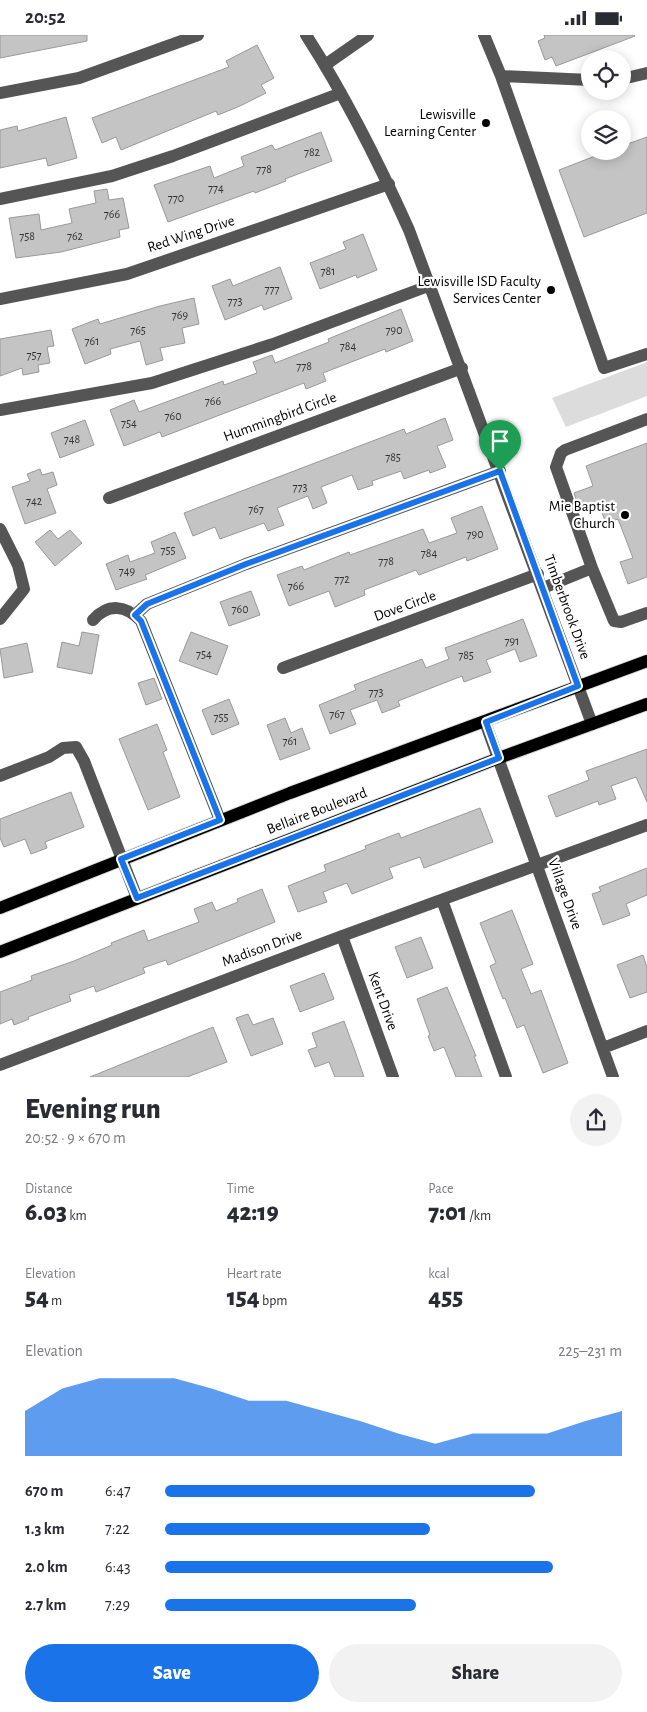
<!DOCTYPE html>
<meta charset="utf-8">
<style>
:root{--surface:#fff;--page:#f2f2f3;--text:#2b2b33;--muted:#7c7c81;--accent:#1a73e8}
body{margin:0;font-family:"Alegreya Sans",sans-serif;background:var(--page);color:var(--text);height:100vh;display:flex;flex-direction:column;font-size:19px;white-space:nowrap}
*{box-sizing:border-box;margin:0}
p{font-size:16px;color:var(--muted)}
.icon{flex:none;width:28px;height:28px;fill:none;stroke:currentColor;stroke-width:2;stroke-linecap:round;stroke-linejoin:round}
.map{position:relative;height:1042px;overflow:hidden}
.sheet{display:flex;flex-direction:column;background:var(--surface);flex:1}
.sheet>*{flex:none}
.controls{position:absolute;left:581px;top:15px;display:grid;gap:10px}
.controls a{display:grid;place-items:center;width:50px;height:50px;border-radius:50%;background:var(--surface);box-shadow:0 2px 12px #0003;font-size:25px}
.pin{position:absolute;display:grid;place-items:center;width:42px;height:42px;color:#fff;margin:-51px -21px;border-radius:50% 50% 50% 0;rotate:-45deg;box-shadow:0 0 5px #0007}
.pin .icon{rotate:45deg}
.round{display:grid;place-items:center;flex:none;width:52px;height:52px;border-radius:26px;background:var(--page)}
.overview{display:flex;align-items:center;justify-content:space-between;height:85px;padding:0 25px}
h1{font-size:28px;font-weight:800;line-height:38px}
.metrics{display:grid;grid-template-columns:repeat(3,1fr);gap:8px;height:85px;padding:5px 25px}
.metrics div{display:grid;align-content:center}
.metrics b{font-size:25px;font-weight:800}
.metrics small{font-size:14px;font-weight:400}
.metrics p{font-size:14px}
.chart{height:140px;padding:10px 25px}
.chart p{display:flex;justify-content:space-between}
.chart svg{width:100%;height:90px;margin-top:5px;fill:var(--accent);opacity:.7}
.primary-button{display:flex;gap:10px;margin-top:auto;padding:10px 25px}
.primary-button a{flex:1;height:58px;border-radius:30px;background:var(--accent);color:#fff;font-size:20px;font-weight:800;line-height:58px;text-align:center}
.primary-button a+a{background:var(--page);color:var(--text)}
ul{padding:0 25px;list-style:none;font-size:16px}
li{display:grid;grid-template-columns:80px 60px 1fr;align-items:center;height:38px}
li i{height:12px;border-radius:6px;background:var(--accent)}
.status{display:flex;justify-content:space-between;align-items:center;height:35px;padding:0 25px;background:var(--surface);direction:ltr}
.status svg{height:14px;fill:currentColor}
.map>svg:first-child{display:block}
</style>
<div class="status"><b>20:52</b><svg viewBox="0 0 49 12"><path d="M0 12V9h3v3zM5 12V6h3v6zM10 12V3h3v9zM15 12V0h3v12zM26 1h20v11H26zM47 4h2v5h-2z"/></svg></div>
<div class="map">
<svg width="647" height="1042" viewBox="0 0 647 1042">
<rect width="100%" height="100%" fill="#fff"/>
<path fill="#dcdcdc" d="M647 327V361L566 392 552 363Z"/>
<path fill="#c4c4c4" stroke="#999" d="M0 0H87V6L0 23Z
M544 0H634L635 1 556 31 552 22 545 25 538 6 545 3Z
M257 10 274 43 261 50 266 58 240 71 218 80 216 76 121 115 116 102 102 108 92 83 229 32 226 26Z
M66 82 77 123 48 131 46 123 0 133V95L17 91 18 96Z
M321 97 332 126 285 144 286 146 255 158 254 156 168 187 154 150 210 131 214 143 244 131 241 122 272 110 275 115Z
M647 102V178L584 202 559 135 608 116H622V111Z
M107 154 109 165 123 163 129 193 119 195 120 202 61 217 16 223 9 183 39 179 41 195 72 188 69 174 96 168 94 156Z
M363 199 377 235 357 243 356 240 320 254 310 228 346 214 343 207Z
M280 232 292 264 264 275 262 270 225 285 212 251 230 244 233 251Z
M194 263 199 289 182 293 185 308 160 313 163 325 146 330 140 306 110 314 111 319 85 329 72 294 98 284 100 289 160 271Z
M401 274 413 306 386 317 385 314 323 338 326 346 306 354 304 348 162 402 160 397 124 411 110 375 134 365 139 377 223 346 224 350 257 338 253 327 272 320 275 328 329 307 328 304Z
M51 295 54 311 47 312 50 328 38 330 39 337 23 340 22 333 0 341V304Z
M445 383 453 405 437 411 446 432 430 438 429 435 404 444 401 436 372 446 373 450 358 455 352 440 321 452 327 468 313 474 308 461 277 473 284 490 268 496 264 488 220 504 215 492 193 501 184 478 404 394 406 399Z
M85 385 94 410 60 423 51 398Z
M647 408V542L628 549 620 527 633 523 618 484 606 488 599 470 580 476 574 458 593 451 586 431Z
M40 434 42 440 53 437 57 450 47 454 56 478 25 489 12 452 30 446 27 439Z
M482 471 498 514 467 526 466 522 419 540 416 535 364 555 365 560 335 572 329 556 289 571 277 540 302 531 304 535 349 517 350 520 423 494 429 508 457 498 451 483Z
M50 495 58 504 70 495 82 508 55 531 35 507Z
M175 497 186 523 145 540 147 544 116 555 106 529 128 520 130 527 155 518 151 507Z
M251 556 260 580 229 591 220 567Z
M523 584 537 621 520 627 515 614 486 625 491 637 464 647 462 641 398 666 400 671 382 678 377 665 350 675 356 689 330 699 319 670 356 655 354 650 422 624 426 633 449 624 445 613Z
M82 597 99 600 92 639 57 632 62 607 79 611Z
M191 597 228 611 217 640 179 626Z
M27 608 33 637 4 643 0 614Z
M154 643 162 664 146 670 138 648Z
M229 664 239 689 212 700 202 675Z
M285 683 291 698 302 693 310 714 280 725 267 690Z
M157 689 167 715 163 717 180 762 148 775 119 704Z
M647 714V767L636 742 611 751 616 764 599 770 598 766 556 782 548 761 589 745 586 736Z
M71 757 84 792 45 807 47 813 31 819 25 804 4 812 0 803V784Z
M480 773 493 807 424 833 420 822 389 833 393 843 352 859 347 848 323 857 327 867 298 877 288 851 326 836 324 830 366 814 365 811 399 798 401 803Z
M647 833V860L626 869 630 880 603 890 592 859 601 856 599 852Z
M262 854 275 887 168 930 166 925 143 933 145 938 96 957 94 951 69 960 71 966 28 982 29 984 14 990 12 984 0 989V957L32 945 31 941 74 926 112 910 111 908 144 895 148 906 199 887 194 874 212 867 216 876 238 867 237 864Z
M512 875 533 929 521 934 531 959 541 955 568 1028 543 1038 524 990 517 993 505 963 503 964 490 931 496 928 480 888Z
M421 902 433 933 407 943 395 912Z
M643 920 647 932V957L630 963 617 930Z
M324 938 334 964 300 977 290 951Z
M447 952 476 1021H474L482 1042H456L444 1012 434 1016 428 1001 430 1000 417 964Z
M248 979 253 990 273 983 283 1009 251 1021 236 983Z
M344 986 355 1016 364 1042H335L329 1027 315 1032 308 1015 317 1012 312 998Z
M213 992 227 1027 187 1042H90Z"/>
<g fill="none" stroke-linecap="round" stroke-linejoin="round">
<g stroke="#dbdbdb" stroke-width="14">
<path id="major" d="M0 873 290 758 647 626
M0 917 499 723 647 669"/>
</g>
<path stroke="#555" stroke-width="12" d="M306 0C346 62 379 128 409 195L592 689
M484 0 501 41
M325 30 368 0
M622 44 647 38
M590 45 501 41 604 333 647 319
M0 58 79 43 198 0
M0 164 112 141 173 121 341 58
M0 264 127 239 389 149
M0 375 152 348 273 309 431 250
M109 463 462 333
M0 494 18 530 24 554 0 584
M592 533 556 432 561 418 565 415 647 384
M543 553 592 533 614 586 621 587 647 578
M135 580 147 569 246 529 500 436
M93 585C108 568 126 570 141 586L220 785
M283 633 538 539
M485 687 613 1042
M0 741 49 722 63 713 76 712 84 726 137 863
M442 865 506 1042
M342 901 393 1042
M603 1013 647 996
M0 1030 342 901 647 790"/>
<use href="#major" stroke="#000" stroke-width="12"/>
</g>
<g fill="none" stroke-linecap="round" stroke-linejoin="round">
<g stroke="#fff" stroke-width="10">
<path id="route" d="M500 436 578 651 486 687 499 723 137 863 121 824 220 785 141 586 135 580 147 569 246 529Z"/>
</g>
<use href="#route" stroke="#1a73e8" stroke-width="6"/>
</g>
<g fill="#000" stroke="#fff" stroke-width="2">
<circle cx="486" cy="88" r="5"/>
<circle cx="551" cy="255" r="5"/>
<circle cx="625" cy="480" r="5"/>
</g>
<g text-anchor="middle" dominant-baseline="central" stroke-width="4.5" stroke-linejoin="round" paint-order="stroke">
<g font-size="12" fill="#313131">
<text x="312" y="117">782</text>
<text x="264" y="134">778</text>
<text x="216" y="153">774</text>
<text x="176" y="163">770</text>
<text x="112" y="179">766</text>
<text x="27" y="201">758</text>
<text x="75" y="201">762</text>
<text x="328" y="236">781</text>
<text x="272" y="254">777</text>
<text x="235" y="266">773</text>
<text x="180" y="280">769</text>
<text x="138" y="295">765</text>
<text x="394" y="295">790</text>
<text x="92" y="306">761</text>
<text x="348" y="311">784</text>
<text x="34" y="320">757</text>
<text x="304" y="331">778</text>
<text x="213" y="366">766</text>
<text x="173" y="381">760</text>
<text x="129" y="388">754</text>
<text x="72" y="404">748</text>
<text x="393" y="422">785</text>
<text x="300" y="452">773</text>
<text x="34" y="466">742</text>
<text x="256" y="474">767</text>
<text x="475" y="499">790</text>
<text x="168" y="515">755</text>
<text x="429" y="518">784</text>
<text x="386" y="526">778</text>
<text x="127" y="536">749</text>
<text x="342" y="544">772</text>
<text x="296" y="551">766</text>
<text x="240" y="574">760</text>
<text x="512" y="606">791</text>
<text x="204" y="619">754</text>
<text x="466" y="620">785</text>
<text x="376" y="657">773</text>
<text x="337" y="679">767</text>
<text x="221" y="682">755</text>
<text x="290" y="706">761</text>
</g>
<g font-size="15" fill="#000" stroke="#fff" text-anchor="end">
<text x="476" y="79">Lewisville<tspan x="476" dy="17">Learning Center</tspan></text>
<text x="541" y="246">Lewisville ISD Faculty<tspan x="541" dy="17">Services Center</tspan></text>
<text x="615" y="471">Mie Baptist<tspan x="615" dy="17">Church</tspan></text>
</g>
<g font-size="15" fill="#000" stroke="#fff">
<text transform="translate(191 199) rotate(-18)">Red Wing Drive</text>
<text transform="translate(280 382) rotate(-20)">Hummingbird Circle</text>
<text transform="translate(405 571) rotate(-20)">Dove Circle</text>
<text transform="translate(567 572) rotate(70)">Timberbrook Drive</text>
<text transform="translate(317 776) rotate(-21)">Bellaire Boulevard</text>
<text transform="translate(565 859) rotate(70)">Village Drive</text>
<text transform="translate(262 913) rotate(-20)">Madison Drive</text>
<text transform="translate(383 966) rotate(70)">Kent Drive</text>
</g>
</g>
</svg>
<div class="controls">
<a><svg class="icon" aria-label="locate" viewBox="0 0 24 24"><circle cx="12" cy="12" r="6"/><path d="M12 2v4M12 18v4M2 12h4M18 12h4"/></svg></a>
<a><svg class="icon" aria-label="layers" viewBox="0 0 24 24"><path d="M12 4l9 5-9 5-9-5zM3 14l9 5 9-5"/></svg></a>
</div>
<div class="pin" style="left:500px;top:436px;background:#1e9e55"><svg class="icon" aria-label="arrive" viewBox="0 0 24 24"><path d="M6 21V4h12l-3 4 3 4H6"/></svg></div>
</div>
<section class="sheet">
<div class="overview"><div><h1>Evening run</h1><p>20:52 · 9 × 670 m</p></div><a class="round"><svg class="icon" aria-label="share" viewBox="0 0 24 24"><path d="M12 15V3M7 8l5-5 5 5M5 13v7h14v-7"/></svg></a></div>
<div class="metrics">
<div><p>Distance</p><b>6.03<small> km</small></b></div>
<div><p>Time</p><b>42:19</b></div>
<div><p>Pace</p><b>7:01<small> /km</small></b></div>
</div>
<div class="metrics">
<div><p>Elevation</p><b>54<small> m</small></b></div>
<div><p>Heart rate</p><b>154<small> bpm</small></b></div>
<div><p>kcal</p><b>455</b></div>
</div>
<div class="chart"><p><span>Elevation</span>225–231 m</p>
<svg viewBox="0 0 160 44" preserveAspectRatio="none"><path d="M0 44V22L10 11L20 6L30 6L40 6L50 11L60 17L70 17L80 22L90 27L100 33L110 38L120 33L130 33L140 33L150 27L160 22V44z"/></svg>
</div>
<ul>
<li><b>670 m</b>6:47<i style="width:81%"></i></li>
<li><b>1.3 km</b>7:22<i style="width:58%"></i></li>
<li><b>2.0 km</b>6:43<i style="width:85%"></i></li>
<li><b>2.7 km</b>7:29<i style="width:55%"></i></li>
</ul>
<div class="primary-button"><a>Save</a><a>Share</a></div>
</section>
